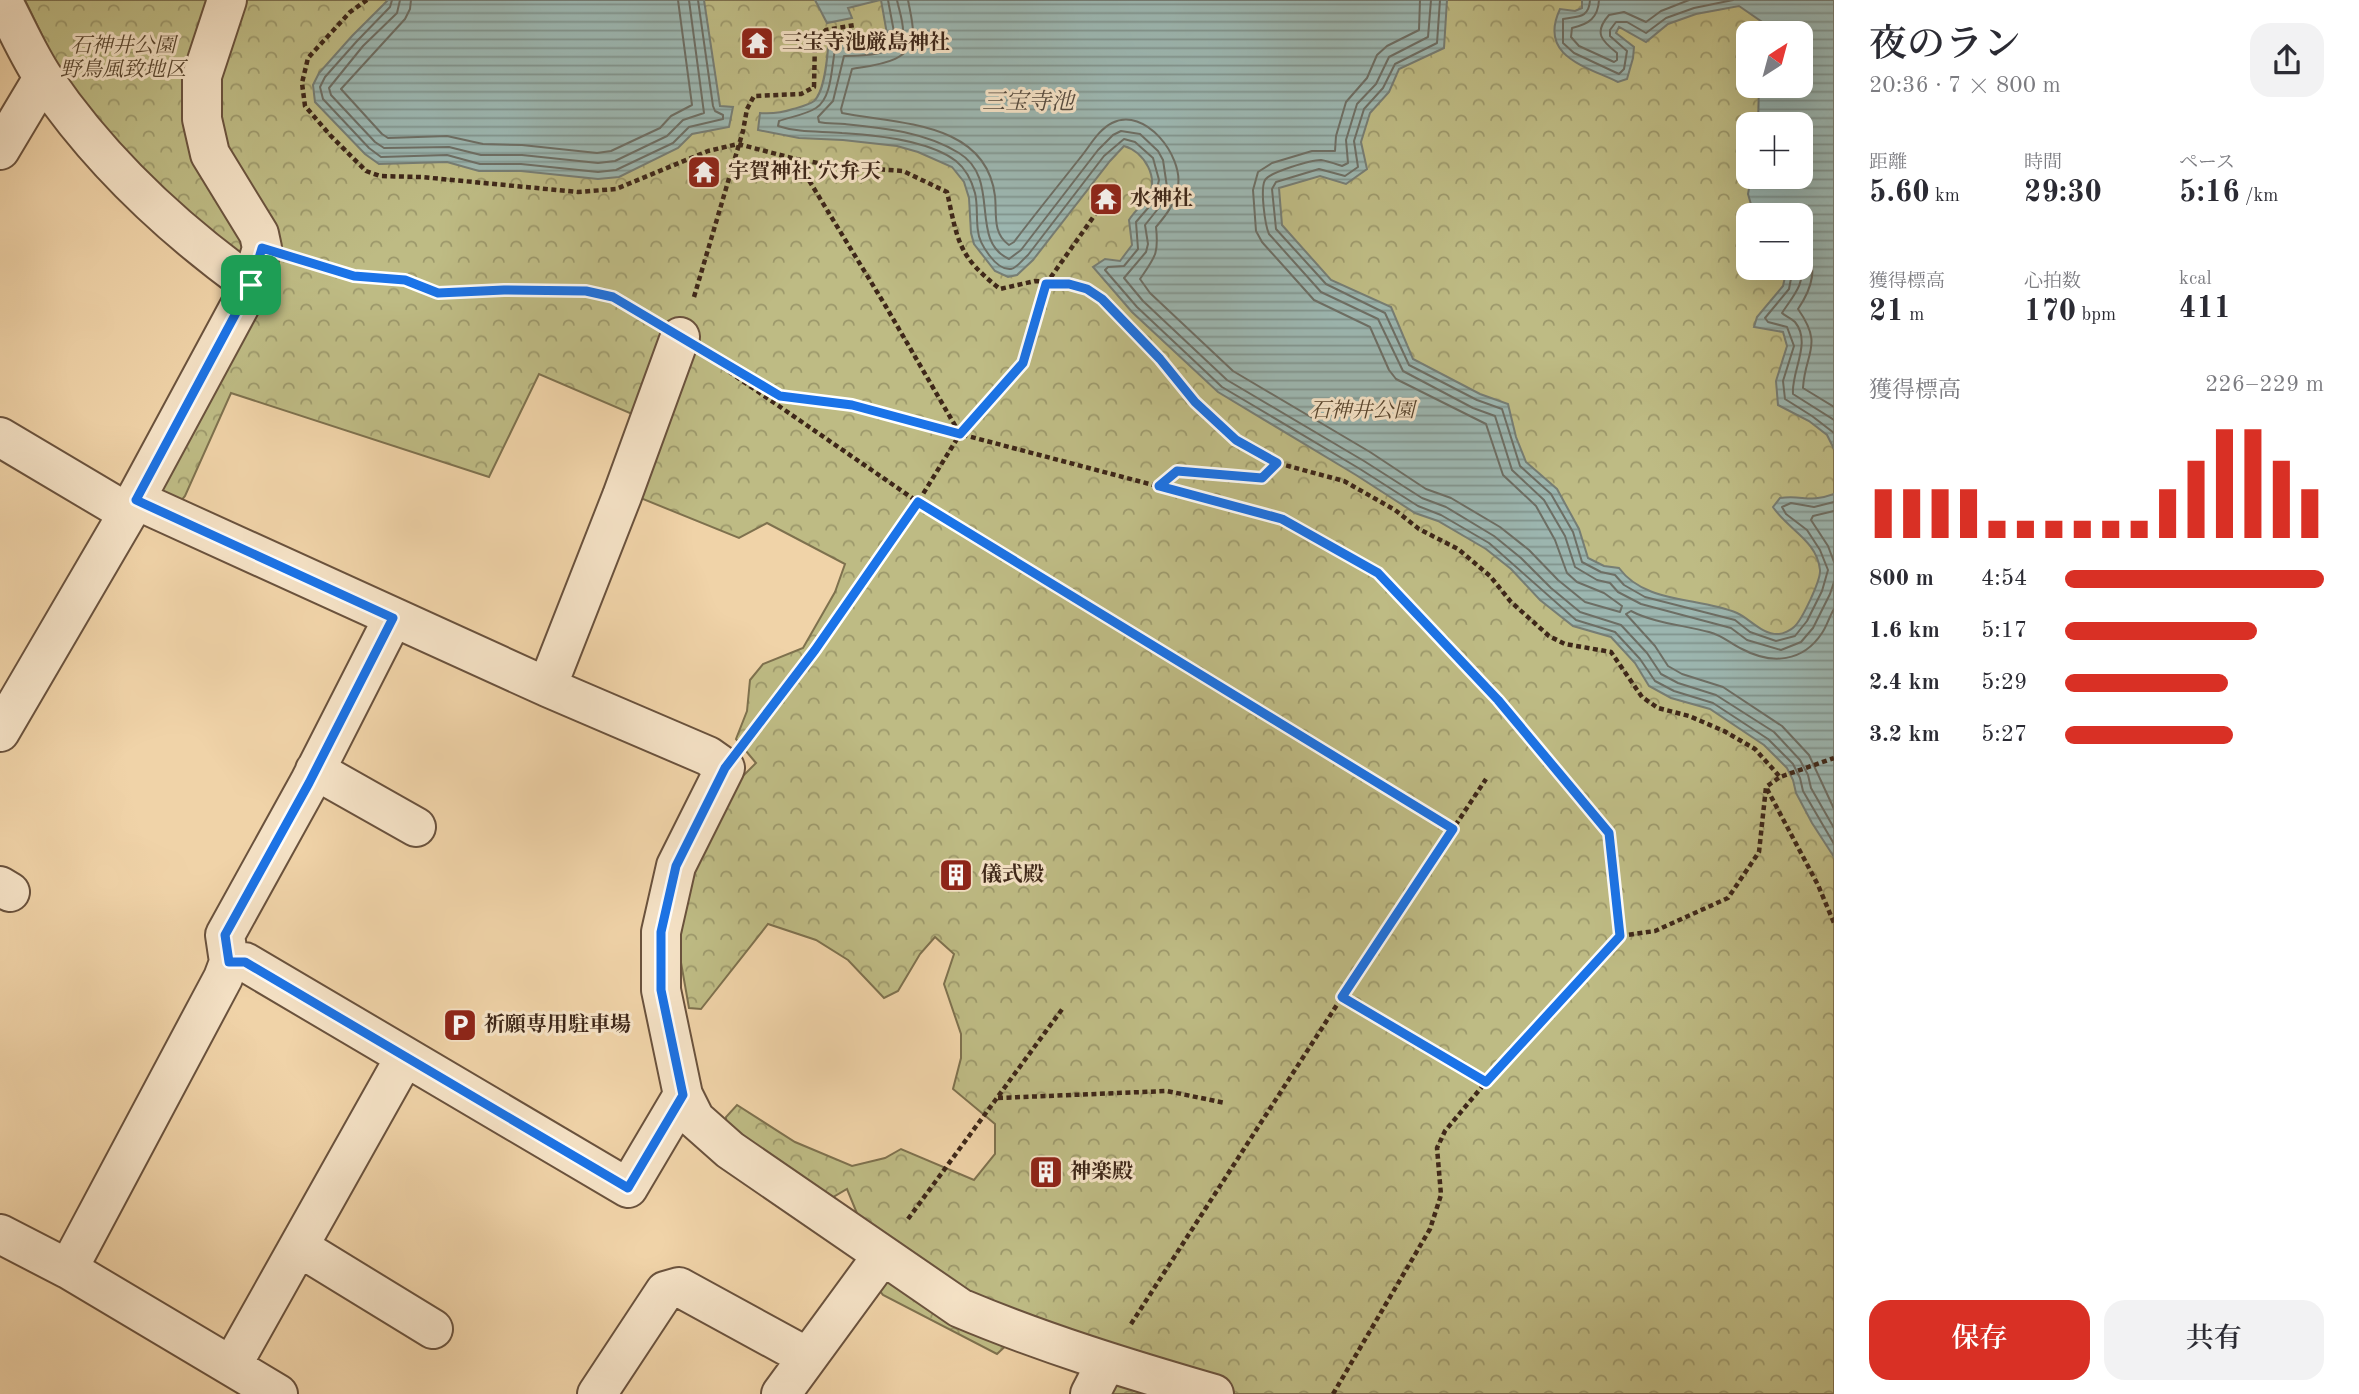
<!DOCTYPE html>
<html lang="ja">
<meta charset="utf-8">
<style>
:root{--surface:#fff;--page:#f2f2f3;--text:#2b2b33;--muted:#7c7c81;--accent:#d93025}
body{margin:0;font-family:"Old Standard TT","Noto Serif JP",serif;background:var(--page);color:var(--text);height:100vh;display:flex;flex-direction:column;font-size:26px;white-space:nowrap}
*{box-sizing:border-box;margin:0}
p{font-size:23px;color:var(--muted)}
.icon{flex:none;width:38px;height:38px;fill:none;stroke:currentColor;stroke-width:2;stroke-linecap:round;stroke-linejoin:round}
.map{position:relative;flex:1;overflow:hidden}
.sheet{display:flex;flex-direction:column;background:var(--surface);width:525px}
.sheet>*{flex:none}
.needle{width:46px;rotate:36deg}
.controls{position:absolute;left:1736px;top:21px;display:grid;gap:14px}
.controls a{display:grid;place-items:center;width:77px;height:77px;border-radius:14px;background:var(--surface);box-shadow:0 7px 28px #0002;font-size:35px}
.pin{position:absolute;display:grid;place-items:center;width:60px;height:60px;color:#fff;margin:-30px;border-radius:14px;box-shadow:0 4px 10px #0006}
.round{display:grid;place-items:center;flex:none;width:74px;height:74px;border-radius:21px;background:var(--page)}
.head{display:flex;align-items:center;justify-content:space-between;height:119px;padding:0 35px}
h1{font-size:38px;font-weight:600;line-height:52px}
.metrics{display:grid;grid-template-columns:repeat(3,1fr);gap:10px;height:119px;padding:7px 35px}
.metrics div{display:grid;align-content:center}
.metrics b{font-size:30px;font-weight:600}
.metrics small{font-size:19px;font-weight:400}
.metrics p{font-size:19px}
.chart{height:196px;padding:14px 35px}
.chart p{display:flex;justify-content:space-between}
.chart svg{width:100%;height:126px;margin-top:7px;stroke:var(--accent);stroke-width:6}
.action{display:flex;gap:14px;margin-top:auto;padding:14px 35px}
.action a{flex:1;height:80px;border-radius:21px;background:var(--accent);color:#fff;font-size:28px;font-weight:600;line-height:80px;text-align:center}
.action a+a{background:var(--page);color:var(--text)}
ul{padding:0 35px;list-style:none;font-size:23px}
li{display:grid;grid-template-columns:112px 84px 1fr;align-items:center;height:52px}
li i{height:18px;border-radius:9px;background:var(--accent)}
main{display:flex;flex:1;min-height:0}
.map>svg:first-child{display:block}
</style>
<main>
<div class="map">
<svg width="1834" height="1394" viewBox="0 0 1834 1394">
<defs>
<pattern id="forest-crowns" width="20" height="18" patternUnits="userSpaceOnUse" patternTransform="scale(1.75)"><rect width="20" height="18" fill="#bebb84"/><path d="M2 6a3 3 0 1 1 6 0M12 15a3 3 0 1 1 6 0" fill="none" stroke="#9c986b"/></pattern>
<pattern id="water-rules" width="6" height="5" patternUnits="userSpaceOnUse" patternTransform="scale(1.75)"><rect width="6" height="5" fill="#9cb6b0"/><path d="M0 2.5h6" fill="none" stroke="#81948e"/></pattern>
</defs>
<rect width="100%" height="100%" fill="#f0d3a8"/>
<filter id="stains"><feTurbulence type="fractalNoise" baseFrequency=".00286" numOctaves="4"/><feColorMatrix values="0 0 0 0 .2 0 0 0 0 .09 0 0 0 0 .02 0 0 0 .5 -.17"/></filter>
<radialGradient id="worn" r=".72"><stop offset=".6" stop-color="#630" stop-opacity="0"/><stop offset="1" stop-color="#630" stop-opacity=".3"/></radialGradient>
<path fill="url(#forest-crowns)" stroke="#7e714e" stroke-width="2" fill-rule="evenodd" d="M25 0H1834V1394H1104L1114 1376 1012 1340 997 1354 883 1295 861 1268 863 1228 847 1189 823 1203 727 1136 726 1117 737 1105 795 1142 852 1166 885 1158 901 1149 974 1180 995 1154V1124L953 1089 961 1058V1034L944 984 954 954 935 937 920 954 898 991 884 998 848 960 816 940 768 924 701 1009 689 1008 680 957 684 870 720 799 756 763 736 739 747 711 750 680 763 664 803 648 835 592 845 564 767 523 739 538 611 486 637 416 539 374 489 477 231 393 185 496 176 507 155 491 258 288 161 197 59 70ZM1748 33H1801V86H1748ZM1748 124H1801V177H1748ZM1748 215H1801V268H1748Z"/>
<path fill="url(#water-rules)" stroke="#767d74" stroke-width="2" d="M388 0H704L720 106 733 107 729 127 692 134 678 148 619 177 598 179 521 171H479L447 162 379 164 365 154 315 102 313 85 319 73 352 36Z
M815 0H880L848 8 852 18 827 23Z
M881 0H1447L1444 48 1399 69 1389 92 1370 113 1361 142 1367 169 1346 184 1320 176 1279 188 1282 225 1331 280 1391 307 1413 359 1480 394 1508 404 1516 437 1526 462 1557 489 1579 529 1588 558 1604 566 1619 568C1645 604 1699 597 1737 613 1749 618 1762 635 1779 634 1783 634 1791 630 1794 627 1802 620 1821 580 1820 570 1817 540 1787 529 1773 507L1780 498C1803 495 1810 503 1834 494V857L1812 823 1796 793 1793 780 1787 768 1764 745 1710 709 1671 698 1649 686 1635 663 1611 637 1573 626 1540 600 1511 569 1486 549 1438 521 1415 513 1356 475 1218 392 1132 312 1093 267 1105 259 1120 261 1132 245 1129 220C1134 212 1141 206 1147 198 1160 179 1145 152 1124 146L1110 161 1033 260 1017 275 1008 277 995 271 974 244 971 233 969 198 964 182 952 167 918 152 897 146 843 140 799 138 758 130 760 113C772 114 781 113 793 109 800 107 809 105 814 101 826 90 828 50 829 35L852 30 855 42 887 34Z
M1582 0H1834V449L1827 435 1809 421 1778 405 1776 381 1787 346 1783 332 1754 327 1757 317 1783 286 1787 268H1801V215H1754L1748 194 1751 177H1801V124H1758L1759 86H1801V33H1763L1765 24 1739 6 1696 14 1668 24 1646 42 1619 27 1616 33 1634 47 1633 58 1627 79 1618 82C1585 66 1538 56 1560 9L1575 11 1582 8Z"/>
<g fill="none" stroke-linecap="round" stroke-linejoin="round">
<path stroke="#6d6e64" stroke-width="2" d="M392 0 390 7 357 41 325 77 320 87 323 99 369 148 381 157 447 155 480 164H521L598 172 616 170 673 143 689 127 723 119V115L715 111 713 106 698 0
M400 0 397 13 363 46 329 88 331 95 375 142 384 148 449 147 481 155H522L598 163 615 161 667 136 683 120 704 113 689 0
M411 0 410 9 405 19 341 89 382 134 388 138 447 136 483 144 522 145 597 153 611 151 660 128 671 116 692 105 678 0
M888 0 894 32 892 38 856 48 850 46 845 39 837 41C831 59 834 97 816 108 805 115 790 117 779 121L778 126C799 133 821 131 842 133 876 135 929 140 956 161 966 169 972 182 975 193 978 205 976 219 978 231 979 243 996 271 1011 269 1017 268 1023 259 1028 255L1104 156 1124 139 1135 142 1153 158 1159 180 1154 201 1136 222 1138 249 1124 266 1108 267 1105 270 1137 307 1222 387 1360 469 1418 506 1441 515 1489 543 1576 620 1615 632 1640 659 1655 681 1674 691 1713 703 1768 739 1793 764 1800 778 1803 791 1834 844
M897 0C899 10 904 23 903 34 901 56 859 56 844 56L833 101 818 117 819 122C827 124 836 123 845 124 884 128 925 132 959 153 1002 179 968 240 1009 259L1021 250 1098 150 1113 135 1121 131 1140 134 1158 151 1163 160 1167 187 1161 205 1145 225 1148 244 1146 252 1124 278 1143 301 1227 380 1364 461 1422 498 1446 507 1494 536 1521 558 1551 588 1580 612 1621 625 1647 653 1661 674 1678 683 1716 695 1774 732 1800 760 1808 775 1811 788 1834 828
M908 0C910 11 913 22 913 33 913 63 874 65 852 69L841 109 842 113C897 124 986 121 995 196 997 214 992 233 1009 245L1014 242C1035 214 1058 186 1080 158 1090 146 1098 130 1112 123 1145 106 1183 156 1178 186 1175 204 1167 214 1156 227 1159 254 1155 257 1140 279L1150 293 1233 371 1370 452 1426 489 1451 498 1500 527 1529 550 1558 580 1585 602 1620 612 1622 606 1604 593 1577 582 1567 573 1555 540 1536 506 1503 475 1486 424 1396 379 1389 370 1370 327 1314 300 1262 242 1256 231 1253 190 1258 172 1272 163 1312 151H1335L1336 136 1346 102 1367 78 1377 55 1387 46 1419 30 1420 0
M1431 0 1428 37 1389 57 1376 84 1357 104 1346 140 1348 163 1342 166C1336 164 1328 161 1321 160 1311 160 1270 172 1265 180 1260 189 1265 225 1269 234L1321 292 1378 319 1403 371 1473 408 1495 416 1512 470 1544 500 1565 536 1575 567 1597 580 1610 583 1618 592 1641 604 1731 628 1747 640 1781 650 1801 642 1813 628 1830 594 1834 582
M1440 0 1437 43 1395 64 1383 88 1364 109 1354 141 1358 167 1345 176 1319 169 1276 182 1272 189 1276 229 1326 284 1385 313 1409 365 1477 400 1502 409 1520 466 1551 494 1573 532 1582 562 1601 572 1615 575 1624 585 1645 597 1735 620 1750 632 1776 641 1795 636 1807 621 1822 591 1828 570 1820 550 1807 530 1786 514 1782 507 1791 503 1814 507 1834 502
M1590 0C1589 19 1577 16 1563 19V43L1574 53 1619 74 1624 69 1627 51 1610 36V30L1616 22H1627L1646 33 1666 18 1694 8 1733 0
M1599 0C1598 18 1589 24 1572 28L1571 37 1579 46 1614 62 1617 60V53C1602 41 1593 33 1609 15L1624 12 1646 22 1661 11 1689 0
M1801 247C1821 264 1811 290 1798 309 1824 346 1805 352 1803 388L1834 407
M1801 263C1806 284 1792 297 1782 313 1785 316 1791 318 1795 322 1812 343 1791 371 1793 394L1834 420
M1793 268 1789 289 1765 318 1768 322 1787 327 1794 346 1783 381 1785 399 1812 416 1834 433
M1834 511 1813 516 1811 520 1828 546 1834 562
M1834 609C1829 617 1827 626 1822 633 1803 662 1772 665 1742 649 1729 643 1724 636 1709 632 1683 625 1654 623 1631 611L1626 614 1655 646 1668 666 1682 674 1723 687 1782 726 1809 755 1834 809"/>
<g stroke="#6a523d" stroke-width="42">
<path id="minor" d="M2 0C16 26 28 55 45 80 100 161 172 228 251 285
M0 150 43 78
M0 437 128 513
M136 500 547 687 708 756 725 768 676 866 661 932V990L683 1095 695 1119 730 1150 960 1308C1043 1343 1128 1369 1214 1394
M547 687 622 496 680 337
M0 732 128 513 251 285 262 248 259 234 210 154 202 119V76L227 0
M315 770 416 827
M0 886 10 892
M229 962H245L628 1188 683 1095
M0 1234 68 1269 278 1394
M299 1247 433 1329
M68 1269 223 978 229 962 225 935 309 783 393 618
M232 1365 405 1057
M597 1394 665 1291 679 1287 807 1357
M781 1394 882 1256
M1090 1394 1106 1363"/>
</g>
<path stroke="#3e2719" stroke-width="4.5" stroke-dasharray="5 3.5" stroke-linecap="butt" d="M367 0 350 12 308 58 302 83 305 106 330 135 366 171 380 176 421 177 578 192 616 189 708 151 738 144 796 159 835 166 903 171 947 192C958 242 958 256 1000 289L1035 281 1069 284 1087 289 1102 300 1160 359 1195 402 1235 440 1277 463 1344 481 1395 510 1419 529 1458 549 1490 576 1511 602 1549 636 1565 644 1611 652 1642 697 1658 708 1689 716 1724 731 1755 749 1780 777
M796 159 885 305 960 434 1282 519 1378 573 1498 700 1609 833 1620 936 1655 931 1728 898 1759 852 1766 787 1780 777 1834 758
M302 260 354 276 405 280 438 293 504 290 586 291 613 297 643 315
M694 297 743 131 747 109 754 96 801 94 814 87 815 40 826 30 855 25
M717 359 780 396 852 405 959 434
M715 362 918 502 1453 829
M1159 486 1177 471 1261 478 1277 463
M750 735 815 650 918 502 960 434 1023 363 1046 284 1099 209
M1767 789 1818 885 1834 923
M1342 997 1486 1082
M998 1098 1167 1091 1225 1103
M908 1219 1063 1008
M1131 1324 1342 997 1486 779
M1333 1394 1430 1229 1441 1195 1437 1148 1445 1131 1486 1082 1620 936"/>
<use href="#minor" stroke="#f5e2c6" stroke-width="38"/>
</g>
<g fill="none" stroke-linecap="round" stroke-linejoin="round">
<g stroke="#fff" stroke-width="14">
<path id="route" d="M262 248 354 276 405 280 438 293 504 290 586 291 613 297 780 396 852 405 960 434 1023 363 1046 284H1069L1087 289 1102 299 1160 359 1195 402 1236 440 1277 463 1262 478 1177 471 1159 486 1282 519 1378 573 1498 700 1609 833 1620 936 1486 1082 1342 997 1453 829 918 502 815 650 725 768 676 866 661 932V990L683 1095 628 1188 245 962H229L225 935 309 783 393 618 136 500 251 285Z"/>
</g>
<use href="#route" stroke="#1a73e8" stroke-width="9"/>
</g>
<defs>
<g id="temple-square" transform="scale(1.75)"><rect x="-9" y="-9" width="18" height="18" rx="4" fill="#8f2418" stroke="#f5e2c6"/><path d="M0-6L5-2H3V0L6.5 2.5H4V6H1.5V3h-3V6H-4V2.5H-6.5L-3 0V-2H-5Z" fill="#fff"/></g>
<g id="building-square" transform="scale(1.75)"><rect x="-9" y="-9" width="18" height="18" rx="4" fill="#8f2418" stroke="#f5e2c6"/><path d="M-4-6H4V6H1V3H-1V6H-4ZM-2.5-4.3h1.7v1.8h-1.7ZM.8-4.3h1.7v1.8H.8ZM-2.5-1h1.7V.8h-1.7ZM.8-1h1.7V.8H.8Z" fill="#fff"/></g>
<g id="parking-square" transform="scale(1.75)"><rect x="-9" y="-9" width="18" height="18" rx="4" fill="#8f2418" stroke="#f5e2c6"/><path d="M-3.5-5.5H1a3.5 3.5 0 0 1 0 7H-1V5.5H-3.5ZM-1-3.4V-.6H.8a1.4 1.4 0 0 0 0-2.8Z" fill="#fff"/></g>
</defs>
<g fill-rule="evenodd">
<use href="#temple-square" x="757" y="43"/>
<use href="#temple-square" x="704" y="172"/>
<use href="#temple-square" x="1106" y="199"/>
<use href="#building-square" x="956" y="875"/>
<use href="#parking-square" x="460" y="1025"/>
<use href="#building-square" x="1046" y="1172"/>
</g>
<g text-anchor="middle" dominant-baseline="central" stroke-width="6" stroke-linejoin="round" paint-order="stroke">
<g font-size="21" font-weight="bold" fill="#3e2719" stroke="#f5e2c6" text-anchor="start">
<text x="782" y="43">三宝寺池厳島神社</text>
<text x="728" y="172">宇賀神社 穴弁天</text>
<text x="1130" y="199">水神社</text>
<text x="981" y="875">儀式殿</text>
<text x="484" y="1025">祈願専用駐車場</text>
<text x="1070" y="1172">神楽殿</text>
</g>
<g font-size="21" font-style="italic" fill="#58452e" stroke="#f5e2c6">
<text x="123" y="46">石神井公園<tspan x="123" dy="24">野鳥風致地区</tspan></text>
<text x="1362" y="411">石神井公園</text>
</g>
<g font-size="23" font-style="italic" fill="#564b3f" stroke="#f5e2c6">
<text x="1028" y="102">三宝寺池</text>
</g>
</g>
<rect width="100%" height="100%" filter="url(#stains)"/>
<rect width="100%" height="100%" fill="url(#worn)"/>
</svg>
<div class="controls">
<a><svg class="needle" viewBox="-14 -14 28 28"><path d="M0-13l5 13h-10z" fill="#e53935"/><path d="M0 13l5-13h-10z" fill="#7c7c81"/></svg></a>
<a>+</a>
<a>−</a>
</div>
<div class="pin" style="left:251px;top:285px;background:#1e9e55"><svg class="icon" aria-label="arrive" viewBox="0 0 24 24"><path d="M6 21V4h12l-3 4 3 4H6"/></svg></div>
</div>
<section class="sheet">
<div class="head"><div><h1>夜のラン</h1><p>20:36 · 7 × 800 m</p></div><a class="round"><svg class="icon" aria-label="share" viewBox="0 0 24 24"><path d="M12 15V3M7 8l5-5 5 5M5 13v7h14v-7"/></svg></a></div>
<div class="metrics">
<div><p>距離</p><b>5.60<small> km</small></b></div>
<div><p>時間</p><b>29:30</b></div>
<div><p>ペース</p><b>5:16<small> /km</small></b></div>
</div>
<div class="metrics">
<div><p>獲得標高</p><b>21<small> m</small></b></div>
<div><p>心拍数</p><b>170<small> bpm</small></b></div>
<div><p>kcal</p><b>411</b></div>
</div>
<div class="chart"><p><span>獲得標高</span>226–229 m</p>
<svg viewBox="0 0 160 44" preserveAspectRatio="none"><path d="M5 44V27M15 44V27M25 44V27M35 44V27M45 44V38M55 44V38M65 44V38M75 44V38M85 44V38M95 44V38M105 44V27M115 44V17M125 44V6M135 44V6M145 44V17M155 44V27"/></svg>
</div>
<ul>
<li><b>800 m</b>4:54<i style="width:100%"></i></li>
<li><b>1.6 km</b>5:17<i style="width:74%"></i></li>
<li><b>2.4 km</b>5:29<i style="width:63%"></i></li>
<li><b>3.2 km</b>5:27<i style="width:65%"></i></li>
</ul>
<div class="action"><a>保存</a><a>共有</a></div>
</section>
</main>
